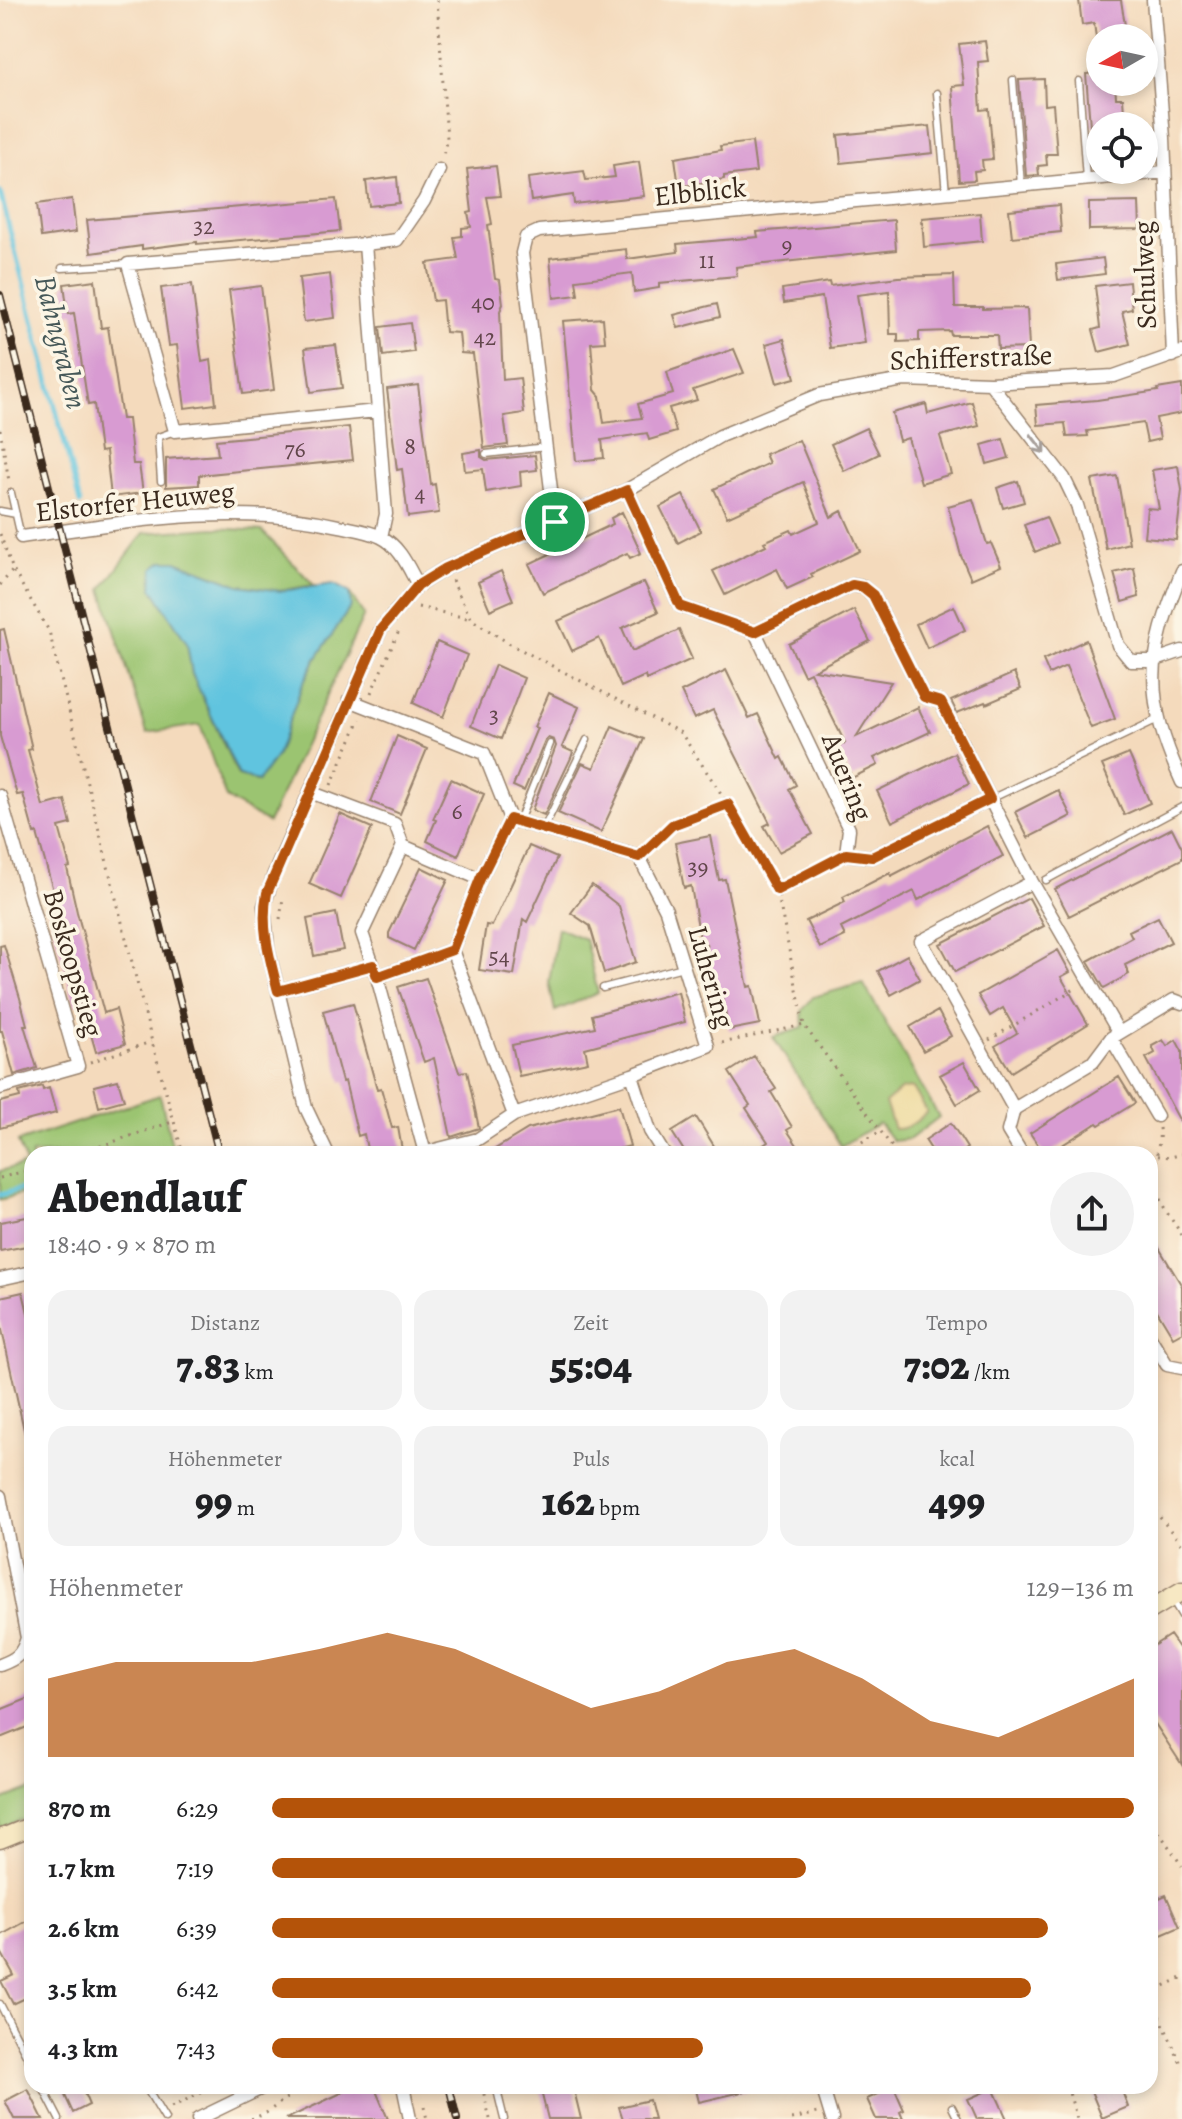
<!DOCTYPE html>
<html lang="de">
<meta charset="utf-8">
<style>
:root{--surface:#fff;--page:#f2f2f2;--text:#202124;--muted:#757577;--accent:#b45309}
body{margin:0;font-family:Alegreya,serif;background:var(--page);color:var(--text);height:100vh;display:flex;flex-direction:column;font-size:30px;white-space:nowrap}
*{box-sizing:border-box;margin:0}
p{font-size:26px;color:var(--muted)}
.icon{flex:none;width:44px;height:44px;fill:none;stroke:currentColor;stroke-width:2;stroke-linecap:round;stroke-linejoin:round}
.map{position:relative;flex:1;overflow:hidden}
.panel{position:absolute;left:24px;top:1146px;width:1134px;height:948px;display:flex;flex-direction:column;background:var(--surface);border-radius:24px;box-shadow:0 4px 12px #0003}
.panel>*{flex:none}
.needle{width:52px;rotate:261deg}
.fabs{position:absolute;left:1086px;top:24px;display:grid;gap:16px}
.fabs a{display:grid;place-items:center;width:72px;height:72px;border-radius:50%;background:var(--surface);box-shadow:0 4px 12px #0003;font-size:40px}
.pin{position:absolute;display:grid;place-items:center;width:68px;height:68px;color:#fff;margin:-34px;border:4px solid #fff;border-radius:50%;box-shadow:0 2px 8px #0007}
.round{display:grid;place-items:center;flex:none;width:84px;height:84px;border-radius:42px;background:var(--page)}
.head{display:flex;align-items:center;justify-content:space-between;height:136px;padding:0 24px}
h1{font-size:44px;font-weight:800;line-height:60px}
.metrics{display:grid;grid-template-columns:repeat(3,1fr);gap:12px;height:136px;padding:8px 24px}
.metrics div{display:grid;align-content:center;border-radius:20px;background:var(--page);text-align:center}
.metrics b{font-size:40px;font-weight:800}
.metrics small{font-size:22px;font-weight:400}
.metrics p{font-size:22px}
.chart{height:224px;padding:16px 24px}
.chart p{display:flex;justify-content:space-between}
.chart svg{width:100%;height:144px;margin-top:8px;fill:var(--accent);opacity:.7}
ul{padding:0 24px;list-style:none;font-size:26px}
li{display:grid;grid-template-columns:128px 96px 1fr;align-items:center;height:60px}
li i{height:20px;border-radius:10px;background:var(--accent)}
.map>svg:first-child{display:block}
</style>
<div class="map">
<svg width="1182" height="2119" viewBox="0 0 1182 2119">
<rect width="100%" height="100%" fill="#fcf5e5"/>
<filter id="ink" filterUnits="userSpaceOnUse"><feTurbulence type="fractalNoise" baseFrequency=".0125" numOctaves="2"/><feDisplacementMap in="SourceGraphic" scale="16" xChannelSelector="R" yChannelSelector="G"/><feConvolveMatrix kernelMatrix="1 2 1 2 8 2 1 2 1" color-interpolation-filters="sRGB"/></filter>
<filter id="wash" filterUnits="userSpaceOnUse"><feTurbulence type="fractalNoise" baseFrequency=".006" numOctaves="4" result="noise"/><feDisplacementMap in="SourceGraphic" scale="32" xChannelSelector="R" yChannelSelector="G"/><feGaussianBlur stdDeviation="1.8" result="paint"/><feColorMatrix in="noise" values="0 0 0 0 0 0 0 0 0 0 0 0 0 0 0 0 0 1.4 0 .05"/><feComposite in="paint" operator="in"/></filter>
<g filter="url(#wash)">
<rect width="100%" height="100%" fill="#f4dabc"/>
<path fill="#9bc471" stroke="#6b7748" stroke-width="2" d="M214 528 262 531 314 585 280 591 239 585 176 561 153 568 152 588 187 643 192 674 238 776 257 781 277 755 302 685 314 662 351 606 349 592 364 615 268 823 226 798 200 725 147 733 102 589 144 533Z
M558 928 585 939 598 993 555 1011 549 982Z
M863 983 939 1117 910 1139 893 1141 879 1123 841 1146 773 1037 803 1028 802 1011 813 997Z
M160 1095 174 1154H32V1191L0 1200V1171L26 1164 18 1142Z
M32 1789V1816L0 1829V1801Z"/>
<path fill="#eeda9e" stroke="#94825e" stroke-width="2" d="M913 1088 927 1112C916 1122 909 1129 894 1129L885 1103 902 1089Z"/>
<path fill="#61c4df" stroke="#4e777e" stroke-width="2" d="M163 561H176L239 585 280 591 333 584 349 592 351 606 314 662 302 685 277 755 258 781 239 776 192 674 187 643 152 588 153 568Z"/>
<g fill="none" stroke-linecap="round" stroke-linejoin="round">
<path stroke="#61c4df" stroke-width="5" d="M0 192 80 503
M149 1154 155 1152
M0 1195 32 1186"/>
</g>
<g id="blocks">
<path fill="#d89bd2" d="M1079 0H1121L1127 38H1096L1094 23 1082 25Z
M985 41 988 61 978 62 981 110 989 109 993 159 982 160 983 170 974 171 975 180 959 181 952 86 964 85 959 44Z
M1100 73V82H1115L1116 98H1123L1125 126H1090L1086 74Z
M1044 79 1045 105 1053 104 1057 154H1046L1047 165 1038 166 1039 175 1026 176 1019 80Z
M930 126 933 153 841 163 838 135Z
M752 142 756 172 724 176V179L679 187 675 158 721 150 720 146Z
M639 162 644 196 574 204 573 195 531 201 528 178 584 171 586 180 615 177 613 166Z
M496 166 500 196 487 197 492 224 488 225 495 279 500 280 503 304 500 311 503 380 520 378 524 413 504 416 508 445 484 448 473 354 461 353 459 333 445 332 442 300 433 301 427 263 458 259 454 237 462 236V228L471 227 468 213 472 212 467 169Z
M397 177 399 203 369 206 366 181Z
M72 199 76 232 41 237 37 204Z
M336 199 340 231 197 244V242L142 249V246L91 253 87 220Z
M1139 202 1140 229 1089 230V203Z
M1059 205 1061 232 1012 237 1009 210Z
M980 213 982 241 924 247 922 218Z
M894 220 896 250 736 267 737 276 659 283V288L634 292 632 273 576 280 578 295 554 298 550 258 626 249 627 259 678 252 677 244 758 237 757 232Z
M1103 258 1105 274 1058 280 1056 264Z
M330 274 335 318 304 322 299 278Z
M954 275 955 307H983V309L1027 308 1029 348 998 349 997 335H951L950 331 919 332V341L898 342V334H890L889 291 857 295 865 343 830 348 822 297 784 303 782 289 829 282 830 286 898 277Z
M95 280 101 328 108 327 122 419H128L133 464H139L143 493 111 497 106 451 100 452 94 404 88 405 74 313 68 314 64 284Z
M1129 282 1132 309 1122 311 1130 344 1099 352 1093 330 1100 328 1095 286Z
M192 284 202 362 211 360 216 404 185 408 177 345 169 346 161 288Z
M261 286 274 390 243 394 229 290Z
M717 304 720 317 678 328 674 315Z
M603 318 605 342 591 343 595 390 600 396 604 423 642 418 638 404 673 394 667 372 734 349 744 373 693 390 697 400 669 408 676 432 649 440 647 433 602 440 604 458 576 461 563 321Z
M410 323 414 352 383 356 380 327Z
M784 339 795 378 777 383 766 344Z
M336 345 342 388 311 392 305 348Z
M418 385 431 485 435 484 439 513 408 517 402 469 397 470 387 389Z
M1182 385V413L1156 418 1160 439 1147 442 1143 423 1087 431 1088 436 1067 437 1065 423 1038 425 1036 405 1097 400 1158 391 1157 389Z
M972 402 979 426 940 436 951 474 921 483 908 438 899 441 892 413 926 404 928 414Z
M349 427 353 460 199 475V485L166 487V459L218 455 216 440Z
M866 428 879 454 844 471 831 444Z
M1003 439 1009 458 987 464 982 445Z
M799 440 831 517 842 511 860 551 811 574 813 577 787 589 777 569 725 595 713 571 766 545 764 542 791 530 793 534 819 522 803 482 727 517 714 489 769 463 765 454Z
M481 450V457L486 460 535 455 537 470 520 472 521 486 486 492 483 469 465 471 463 453Z
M1178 466 1182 490 1176 540 1144 537 1147 508 1159 509 1152 470Z
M1117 476 1129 543 1106 549 1092 480Z
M1018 481 1024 502 1003 508 997 488Z
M683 495 701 531 678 543 660 507Z
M973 499 987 544 991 543 1001 566 971 579 961 556 948 506Z
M622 512 641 553 630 558 627 553 543 593 529 564 613 524 611 518Z
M1046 517 1057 543 1035 552 1024 525Z
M1134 568 1139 597 1122 602 1114 573Z
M501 571 513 600 490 610 478 582Z
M644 582 658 612 622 628 632 651 679 630 692 659 646 680 645 676 621 687 599 638 572 651 558 621Z
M954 606 965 630 927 648 916 624Z
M854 610 870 641 814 670 891 682 856 737 918 707 930 732 874 758 878 765 852 778 837 747 845 743 810 672 804 675 789 644Z
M4 629 32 749 28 750 43 806 65 800 71 824 59 827 70 867 67 868 77 912 104 1013 116 1009 125 1044 96 1052 82 1003 75 1005 56 939 45 897 54 894 37 833 34 834 23 794 17 795 0 736V630Z
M1086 640 1115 719 1091 728 1066 666 1049 674 1043 660Z
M437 642 467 655 443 717 413 703Z
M495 665 524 678 501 739 471 726Z
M726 670 749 718 758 714 779 759 782 757 796 785 789 789 813 834 779 852 764 826 770 823 713 710 694 719 681 692Z
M1014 673 1021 689 986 704 985 702 957 713 951 701Z
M549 693 579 707 562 747 573 752 571 758 544 815 532 810 556 746 554 740 548 738 545 741 524 791 513 786 537 728 534 727Z
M612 726 644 739 601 832 558 813 582 763 594 768Z
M397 736 427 749 400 814 371 802Z
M954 753 969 784 892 822 877 791Z
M1129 754 1150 803 1124 815 1102 765Z
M451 779 484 794 458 856 427 841 436 820 433 819Z
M1058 790 1071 816 1028 838 1015 812Z
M340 814 372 828 341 898 309 884Z
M987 826 1003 856 918 900 914 891 841 928 845 936 820 948 806 921 845 902 843 897 890 873 891 876Z
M1172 828 1182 848V859L1069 916 1055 889Z
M710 836 719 880 725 879 748 987 752 986 760 1024 729 1030 721 993 716 994 706 944 701 945 691 886 684 888 675 843Z
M529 846 557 858 527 922 523 919 514 975 479 970 486 925 492 926Z
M421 867 448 880 414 950 389 938V933Z
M592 885 619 906 636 962 604 973 590 926 571 913Z
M1029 898 1044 926 955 972 940 944Z
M336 913 343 950 314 956 307 919Z
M1158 917 1171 942 1125 965 1129 974 1104 988 1088 961 1132 937 1129 931Z
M4 945 20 998 27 1025H24L37 1068 14 1075 2 1031H0V946Z
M1058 950 1070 972 1061 977 1088 1024 1011 1072 995 1046 1017 1033 1003 1008 990 1016 978 995Z
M907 955 920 979 891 995 878 971Z
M426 978 459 1072 467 1071 479 1128 451 1137 434 1058 424 1062 398 987Z
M678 992 685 1022 585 1048 588 1062 519 1076 512 1045 595 1027 592 1015Z
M353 1003 377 1089 381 1088 392 1128 398 1127 402 1150 368 1154 364 1134 358 1136 345 1081 342 1082 323 1011Z
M938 1011 951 1036 923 1051 910 1027Z
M1163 1040 1167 1046 1176 1040 1182 1051V1125L1146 1058 1155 1053 1152 1046Z
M754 1056 776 1089 771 1092 792 1127 787 1130 803 1154H768L762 1146 768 1142 746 1108 750 1105 729 1072Z
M964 1062 980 1090 957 1104 940 1075Z
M1119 1077 1135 1103 1099 1125 1097 1123 1048 1154H1044L1030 1133Z
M118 1080 124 1100 99 1107 94 1086Z
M42 1086 43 1090 49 1088 56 1113 0 1128V1102L20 1097 19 1092Z
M619 1106 630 1146 599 1154H487L528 1129Z
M696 1117 703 1128 719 1154H686L672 1132Z
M951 1123 967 1148 959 1154H934L925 1140Z
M32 1216V1245L0 1251V1222Z
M1150 1233 1182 1286V1332L1173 1337 1150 1299Z
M23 1292 32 1330V1438L26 1439 0 1321V1297Z
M1170 1635 1182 1652V1765L1150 1716V1648Z
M32 1697V1725L0 1738V1710Z
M1166 1895 1180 1927 1150 1940V1902Z
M32 1918V1995L13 2004 1 1981 14 1975 0 1950V1936Z
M70 2086H81L89 2105 73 2113 62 2089Z
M356 2086H374L388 2119H286Z
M560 2086H573L581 2119H548L541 2091Z
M695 2086H745L746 2091 699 2102Z
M1089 2086H1120L1128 2107 1102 2118Z
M894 2087 904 2110 900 2112 903 2119H876L867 2099Z
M993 2088 1007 2119H977L968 2099Z
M28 2089 43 2119H14L5 2101Z
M649 2100 654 2119H623L619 2107Z"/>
</g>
</g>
<g filter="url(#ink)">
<use href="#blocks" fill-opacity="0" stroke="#98826d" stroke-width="2"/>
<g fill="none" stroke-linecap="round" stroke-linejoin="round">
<g stroke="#98826d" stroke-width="9">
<path id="lane" d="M1013 80 1021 185
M1079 81 1086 179
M937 93 946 193
M62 268 128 264
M486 454 546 447
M161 481 158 437 175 431
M11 493 21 537
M0 511 16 514
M999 795 1158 719
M519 821 550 744
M544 828 587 740
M1046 880 1182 807
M603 988 683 967
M1172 1599 1182 1616
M0 2004 32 2066
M42 2086 59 2119
M145 2086 165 2119
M496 2086 504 2119
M952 2107 958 2119"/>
</g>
<g stroke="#98826d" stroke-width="15">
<path id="street" d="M1153 0 1164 138 1173 356
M365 244 128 264 175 431 377 411
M990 383 1064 478 1077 505 1118 645 1131 661H1153L1182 651
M627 490 680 606 755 632 852 585 863 587 873 595 924 697 941 702 990 799 872 857 846 854 849 829 755 632
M555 522 522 253 526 237 539 231 1165 172
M21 537C127 522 234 502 339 526 353 529 369 531 381 537 400 546 409 569 418 585
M381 537 386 514 365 244 397 240 424 201 439 170
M1182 571C1147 656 1143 697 1182 782
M349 700 484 753 510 819 639 857 666 910 708 1046 632 1075 514 1115 478 1139 419 1154
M310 792 395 824 403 846
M0 796 78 1066 0 1088
M990 799 1032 882 1119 1033
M510 819 480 879 452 950 514 1115
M452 950 377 977 362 933 403 846 480 879
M377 977 425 1153
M278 991 373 965
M1111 1038 1157 1116
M632 1075 650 1131 664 1154
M1014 1109 921 941 1032 882
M328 1154 306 1108 268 949 264 906 274 874 381 629 418 585 446 568 627 490 720 436 819 395 904 380 990 383 1114 376 1182 352
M1022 1154 1008 1131 1014 1109 1093 1062 1111 1038 1174 1000 1182 1003
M0 1279 32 1272
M1150 1337 1167 1365 1182 1368
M0 1496 27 1638C22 1655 16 1659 0 1665
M403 2086 410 2119
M822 2086 832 2119
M198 2119 266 2086"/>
</g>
<g stroke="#98826d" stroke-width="21">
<path id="secondary" d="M1150 1610 1182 1591
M0 1839 32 1826"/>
</g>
<path stroke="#98826d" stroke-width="3" stroke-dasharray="2 6" stroke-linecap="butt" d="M437 0 447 138 443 155
M0 429 9 481
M0 534 13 570 49 631 152 1042 183 1154
M452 580 471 619 510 644 681 733 728 804 777 890 804 1025 897 1154
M0 585 13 570
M418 607 471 619
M371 693 399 631
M331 785 360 719
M649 847 672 825 728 804
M777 890 834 860
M280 919 283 898
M989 1040 1078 987
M722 1043 804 1025
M90 1062 151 1042
M1159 1128C1161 1146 1153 1161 1155 1178 1156 1200 1171 1218 1182 1235
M77 1154 175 1121
M841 1154 879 1132
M1150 1155 1171 1157 1182 1154
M0 1178 32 1169
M1150 1505 1182 1545
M1150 1819 1182 1866
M1150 1992 1182 1978
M1150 1994 1182 2066
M482 2086 490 2119
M1067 2086 1077 2119
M171 2107 216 2086
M424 2107 427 2119
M251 2119 266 2113 303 2086
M792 2119 818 2113"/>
<use href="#lane" stroke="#fff" stroke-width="6"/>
<use href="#street" stroke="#fff" stroke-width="12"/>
<use href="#secondary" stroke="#f7e8c3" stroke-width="18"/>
<g stroke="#3b2a1e" stroke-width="8">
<path id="rail" d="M0 295 219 1154
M449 2086 457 2119"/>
</g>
<use href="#rail" stroke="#fcf5e5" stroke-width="5" stroke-dasharray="15" stroke-linecap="butt"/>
</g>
<defs><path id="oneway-shaft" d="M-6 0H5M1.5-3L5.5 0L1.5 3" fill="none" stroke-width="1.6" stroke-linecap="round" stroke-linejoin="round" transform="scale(2)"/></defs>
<use stroke="#a79f9a" href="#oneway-shaft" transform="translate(1038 444) rotate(52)"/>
</g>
<g fill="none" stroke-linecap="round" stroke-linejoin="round" filter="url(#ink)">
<g stroke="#fff" stroke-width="16">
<path id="route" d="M627 490 680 606 755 632 852 585 863 587 873 595 924 697 941 702 990 799 872 857 846 854 777 890 728 804 672 825 639 857 510 819 480 879 452 950 377 977 373 965 278 991C270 959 260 927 267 893L381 629 418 585 446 568Z"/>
</g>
<use href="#route" stroke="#b45309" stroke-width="10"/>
</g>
<g text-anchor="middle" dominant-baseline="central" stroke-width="7" stroke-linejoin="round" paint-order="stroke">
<g font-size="24" fill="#62464b">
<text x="204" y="226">32</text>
<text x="787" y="245">9</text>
<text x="707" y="260">11</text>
<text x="483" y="302">40</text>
<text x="485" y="337">42</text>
<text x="410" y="446">8</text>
<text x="295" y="449">76</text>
<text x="420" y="493">4</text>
<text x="494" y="715">3</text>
<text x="457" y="811">6</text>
<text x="698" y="867">39</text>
<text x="499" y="956">54</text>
</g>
<g font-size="28" fill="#3b2a1e" stroke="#fcf5e5">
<text transform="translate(700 192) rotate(-6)">Elbblick</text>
<text transform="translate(1145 275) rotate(-92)">Schulweg</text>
<text transform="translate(971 358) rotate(-2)">Schifferstraße</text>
<text transform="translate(135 502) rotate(-6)">Elstorfer Heuweg</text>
<text transform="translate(847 777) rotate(68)">Auering</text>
<text transform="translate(73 963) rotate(74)">Boskoopstieg</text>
<text transform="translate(711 977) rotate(74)">Luhering</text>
</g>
<g font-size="30" font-style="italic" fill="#465858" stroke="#fcf5e5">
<text transform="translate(61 342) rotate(76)">Bahngraben</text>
</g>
</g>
</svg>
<div class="fabs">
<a><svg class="needle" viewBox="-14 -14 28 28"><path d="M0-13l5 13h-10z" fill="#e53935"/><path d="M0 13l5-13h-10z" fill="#757577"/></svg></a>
<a><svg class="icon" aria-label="locate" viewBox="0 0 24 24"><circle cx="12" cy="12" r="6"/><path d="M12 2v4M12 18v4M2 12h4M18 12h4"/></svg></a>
</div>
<div class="pin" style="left:555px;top:522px;background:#1e9e55"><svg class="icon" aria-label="arrive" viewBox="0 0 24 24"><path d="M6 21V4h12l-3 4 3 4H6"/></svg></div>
<section class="panel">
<div class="head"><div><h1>Abendlauf</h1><p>18:40 · 9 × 870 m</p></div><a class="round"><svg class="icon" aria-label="share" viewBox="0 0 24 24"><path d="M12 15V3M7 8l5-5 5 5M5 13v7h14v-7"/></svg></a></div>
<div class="metrics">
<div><p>Distanz</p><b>7.83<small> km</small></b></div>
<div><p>Zeit</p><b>55:04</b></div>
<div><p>Tempo</p><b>7:02<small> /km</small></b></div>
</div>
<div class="metrics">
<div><p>Höhenmeter</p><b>99<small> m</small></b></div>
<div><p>Puls</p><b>162<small> bpm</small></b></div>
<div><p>kcal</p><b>499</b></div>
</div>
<div class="chart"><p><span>Höhenmeter</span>129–136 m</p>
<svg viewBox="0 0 160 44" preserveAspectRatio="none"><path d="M0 44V20L10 15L20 15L30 15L40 11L50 6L60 11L70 20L80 29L90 24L100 15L110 11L120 20L130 33L140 38L150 29L160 20V44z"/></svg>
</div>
<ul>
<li><b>870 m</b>6:29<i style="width:100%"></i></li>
<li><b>1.7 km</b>7:19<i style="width:62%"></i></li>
<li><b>2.6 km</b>6:39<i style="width:90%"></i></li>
<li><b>3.5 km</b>6:42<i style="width:88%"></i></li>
<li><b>4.3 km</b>7:43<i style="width:50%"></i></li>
</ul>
</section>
</div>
